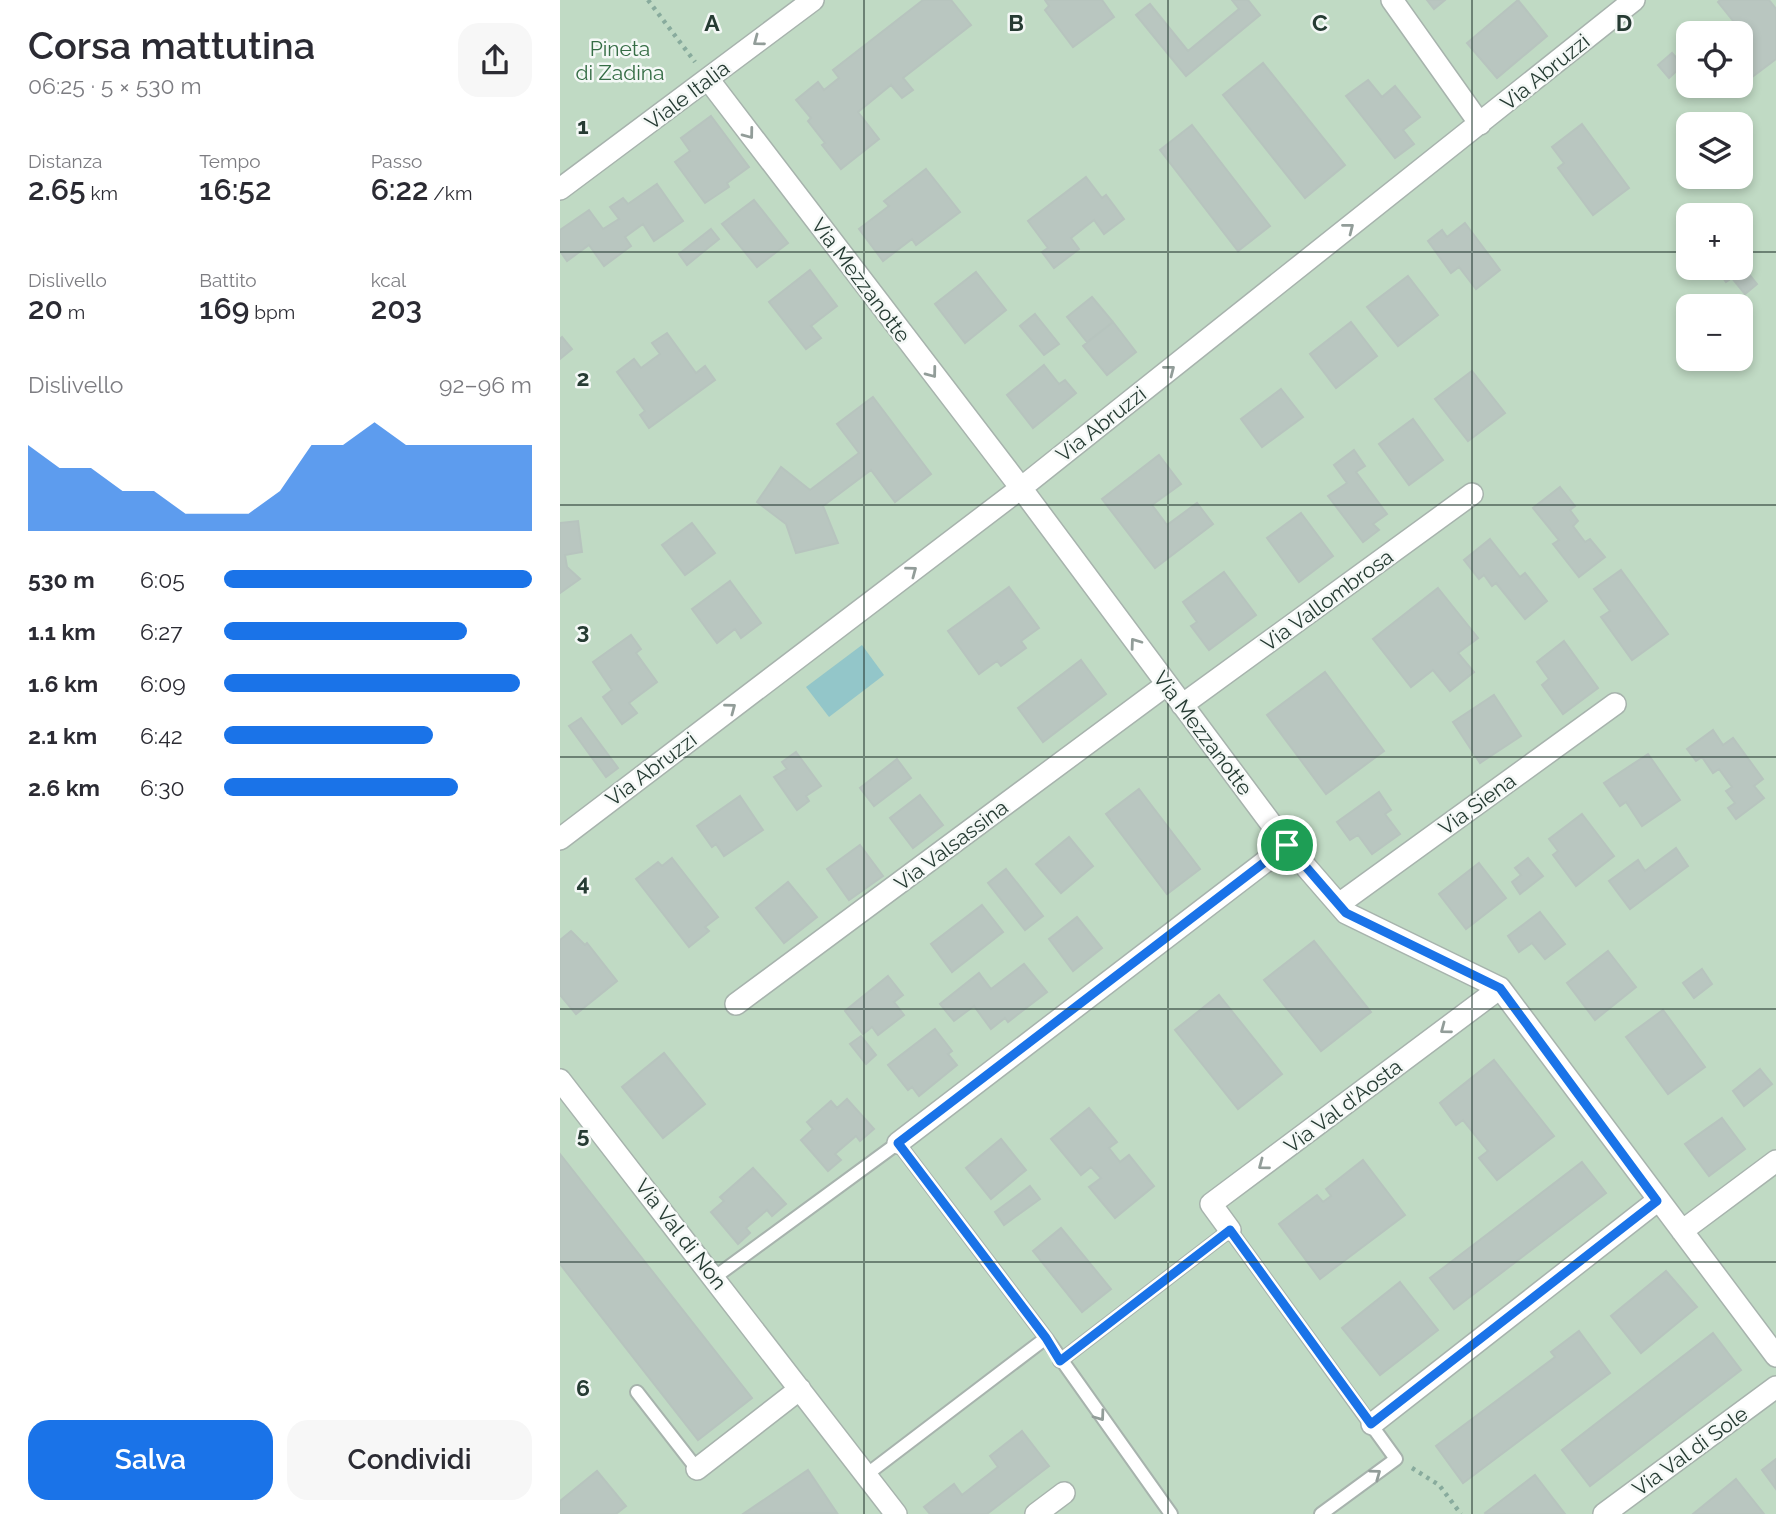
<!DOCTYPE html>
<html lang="it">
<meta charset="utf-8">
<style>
:root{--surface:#fff;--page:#f7f7f7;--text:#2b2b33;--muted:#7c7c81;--accent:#1a73e8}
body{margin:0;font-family:Raleway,sans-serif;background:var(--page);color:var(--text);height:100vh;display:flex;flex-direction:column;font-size:26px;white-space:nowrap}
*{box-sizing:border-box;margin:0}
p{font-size:23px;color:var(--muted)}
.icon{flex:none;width:38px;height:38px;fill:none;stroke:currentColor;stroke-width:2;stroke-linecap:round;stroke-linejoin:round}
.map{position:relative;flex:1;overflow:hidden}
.drawer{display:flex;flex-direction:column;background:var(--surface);width:560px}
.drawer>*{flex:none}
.controls{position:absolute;left:1116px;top:21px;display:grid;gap:14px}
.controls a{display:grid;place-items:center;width:77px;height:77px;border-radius:14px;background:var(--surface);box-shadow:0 4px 10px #0003;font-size:35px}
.pin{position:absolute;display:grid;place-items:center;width:60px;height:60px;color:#fff;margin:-30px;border:4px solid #fff;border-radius:50%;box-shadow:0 2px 7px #0007}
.round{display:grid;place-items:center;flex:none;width:74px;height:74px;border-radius:21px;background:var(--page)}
.summary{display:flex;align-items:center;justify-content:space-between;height:119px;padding:0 28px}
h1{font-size:38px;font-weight:600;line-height:52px}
.stats{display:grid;grid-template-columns:repeat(3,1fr);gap:10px;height:119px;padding:7px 28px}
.stats div{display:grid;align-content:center}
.stats b{font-size:30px;font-weight:600}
.stats small{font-size:19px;font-weight:400}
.stats p{font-size:19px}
.chart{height:196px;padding:14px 28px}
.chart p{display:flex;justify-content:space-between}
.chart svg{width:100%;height:126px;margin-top:7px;fill:var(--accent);opacity:.7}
.primary-button{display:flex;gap:14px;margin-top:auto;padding:14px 28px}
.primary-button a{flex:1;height:80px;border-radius:21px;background:var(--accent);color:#fff;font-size:28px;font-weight:600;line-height:80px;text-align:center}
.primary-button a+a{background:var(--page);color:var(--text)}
ul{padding:0 28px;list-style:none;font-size:23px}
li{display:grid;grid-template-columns:112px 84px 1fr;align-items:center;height:52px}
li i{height:18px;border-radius:9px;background:var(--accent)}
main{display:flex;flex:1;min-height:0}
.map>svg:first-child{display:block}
</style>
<main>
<section class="drawer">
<div class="summary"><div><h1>Corsa mattutina</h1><p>06:25 · 5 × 530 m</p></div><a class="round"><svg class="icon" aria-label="share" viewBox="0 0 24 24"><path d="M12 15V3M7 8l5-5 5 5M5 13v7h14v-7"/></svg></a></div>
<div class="stats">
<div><p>Distanza</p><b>2.65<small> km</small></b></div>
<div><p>Tempo</p><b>16:52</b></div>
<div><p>Passo</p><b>6:22<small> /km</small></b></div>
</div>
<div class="stats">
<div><p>Dislivello</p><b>20<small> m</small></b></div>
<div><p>Battito</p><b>169<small> bpm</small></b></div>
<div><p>kcal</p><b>203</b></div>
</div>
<div class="chart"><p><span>Dislivello</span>92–96 m</p>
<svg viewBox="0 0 160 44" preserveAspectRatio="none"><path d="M0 44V14L10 22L20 22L30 30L40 30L50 38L60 38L70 38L80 30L90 14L100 14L110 6L120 14L130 14L140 14L150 14L160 14V44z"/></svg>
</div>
<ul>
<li><b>530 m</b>6:05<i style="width:100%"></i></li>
<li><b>1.1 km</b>6:27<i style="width:79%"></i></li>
<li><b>1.6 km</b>6:09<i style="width:96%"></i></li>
<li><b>2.1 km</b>6:42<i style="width:68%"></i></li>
<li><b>2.6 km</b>6:30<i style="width:76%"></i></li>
</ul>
<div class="primary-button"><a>Salva</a><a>Condividi</a></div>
</section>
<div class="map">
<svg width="1216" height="1514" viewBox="0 0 1216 1514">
<rect width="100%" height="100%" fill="#e4ece7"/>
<path fill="#c0dac4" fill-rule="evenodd" d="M0 0H1216V1514H0ZM1129 33H1181V86H1129ZM1129 124H1181V177H1129ZM1129 215H1181V268H1129ZM1129 306H1181V359H1129Z"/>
<path fill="#93c6c9" d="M302 645 324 675 269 717 246 687Z"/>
<path fill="#b9c6c0" stroke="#b7c4be" stroke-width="2" d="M363 0H391L411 25 343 78 353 90 342 98 331 85 298 112 319 139 281 169 262 145 265 143 248 121 251 118 236 100 258 82 264 90 279 78 273 70Z
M485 0H542L554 17 513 47 485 10 489 6Z
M672 0H688L700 15 626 76 576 15 590 4 628 51 679 9Z
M867 0H885L874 9Z
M958 0 987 36 937 78 907 43Z
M1160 0H1209L1216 9V59L1188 80 1181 71V41L1186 37 1158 2Z
M1112 53 1123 65 1109 78 1098 65Z
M703 63 785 165 745 198 663 95Z
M808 80 822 97 835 86 860 117 843 130 854 144 835 158 786 96Z
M151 116 189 167 167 183 169 187 145 203 115 162 130 151 121 138Z
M1022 124 1069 188 1033 215 998 168 1004 163 992 147Z
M632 125 710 226 678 251 600 150Z
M366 169 400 212 356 245 352 239 323 261 299 229 329 206 324 201Z
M526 177 542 198 546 195 564 219 544 234 534 220 511 238 519 249 494 268 482 252 488 248 468 221Z
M97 184 123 221 94 241 83 224 65 237 71 246 44 266 29 245 7 261 0 251V230L29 210 43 229 59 219 50 207 63 198 68 204Z
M194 200 228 243 197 267 162 224Z
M905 223 940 270 916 289 899 267 891 273 868 241 882 230 887 237Z
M151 229 159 239 127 265 119 254Z
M1181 264 1197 284 1185 294 1172 278 1166 282 1155 268H1181Z
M250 270 277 306 251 326 261 338 246 349 209 302Z
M416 272 446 310 405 343 375 304Z
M848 276 878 315 838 346 807 307Z
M532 297 553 322 527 342 507 317Z
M475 314 499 344 484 355 460 326Z
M553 322 576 352 547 375 523 346Z
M791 322 817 356 776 388 750 354Z
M107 333 136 373 145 366 155 380 89 428 80 415 85 411 57 372 74 359 81 368 100 354 92 343Z
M2 337 12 349 0 359V339Z
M484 365 499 384 505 380 516 393 473 428 447 395Z
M912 371 945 413 908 441 875 399Z
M721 389 743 417 702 447 681 419Z
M313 397 371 474 335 502 311 470 263 506 278 543 236 553 226 524 197 502 221 467 250 490 299 453 277 424Z
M853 419 883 460 849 485 819 444Z
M794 450 805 466 796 472 827 514 813 524 819 530 803 542 768 496 787 483 774 465Z
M599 455 621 484 592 505 607 525 637 503 653 524 595 568 542 499Z
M1000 487 1015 506 1010 510 1018 521 1013 526 1025 542 1030 539 1045 557 1019 577 993 544 999 540 973 508Z
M741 513 773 556 739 582 707 538Z
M18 521 22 552 5 555 7 567 20 579 0 593V523Z
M132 523 155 553 125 575 102 545Z
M930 539 960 577 965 573 987 601 965 619 936 583 932 586 924 575 919 579 904 560Z
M1061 570 1108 634 1072 660 1041 617 1050 611 1034 589Z
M664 572 696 615 649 650 631 626 637 622 623 602Z
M170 581 201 623 181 638 175 629 157 643 132 609Z
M449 587 479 628 461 641 466 648 441 666 437 661 419 674 388 631Z
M878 588 918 638 898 653 914 672 890 691 873 670 851 687 813 639Z
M71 635 81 649 76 653 97 682 69 703 77 713 62 724 43 697 52 690 33 662Z
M1004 641 1038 688 1003 714 982 685 989 679 977 662Z
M521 660 546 694 483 742 458 708Z
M765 672 824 751 766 794 707 715Z
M934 695 961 736 920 763 893 722Z
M21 718 58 768 46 777 9 726Z
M1153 730 1163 745 1173 738 1203 779 1194 786 1204 798 1176 819 1168 808 1175 803 1166 791 1172 787 1159 769 1153 773 1142 757 1136 761 1127 749Z
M236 752 261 786 246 796 249 801 237 810 214 777 227 769 222 762Z
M1088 754 1120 800 1082 826 1066 802 1060 806 1044 783Z
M337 759 351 778 314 806 300 788Z
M579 789 640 869 607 894 546 814Z
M819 792 831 810 825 814 840 834 812 854 798 835 790 840 777 822Z
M360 795 383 825 353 848 330 818Z
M180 796 203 830 164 856 156 844 152 847 137 826Z
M1022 814 1054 856 1016 886 993 855 998 851 989 839Z
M509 837 533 866 501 893 476 864Z
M300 845 323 876 289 900 267 869Z
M1116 848 1128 866 1070 909 1049 881 1078 860 1085 871Z
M112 858 158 917 145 927 149 931 129 947 76 879 98 862 102 866Z
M968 858 983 876 960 894 952 882 961 875 955 868Z
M919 863 946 898 906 929 879 894Z
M446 869 483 916 465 930 428 883Z
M228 882 257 917 224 943 196 908Z
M422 905 443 932 392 972 371 944Z
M980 912 1005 944 985 959 972 943 959 952 948 936Z
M517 917 542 948 513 971 489 939Z
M11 931 25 945 27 943 57 981 16 1014 0 995V940Z
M754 941 811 1012 761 1051 704 980Z
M1048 951 1076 987 1035 1020 1007 983Z
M464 964 487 992 448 1022 445 1018 431 1029 414 1006 394 1021 380 1004 419 973 431 989Z
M1142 969 1152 984 1134 998 1123 983Z
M328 976 343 995 334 1002 344 1015 318 1035 312 1027 303 1034 285 1011Z
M659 995 722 1074 678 1109 615 1030Z
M1103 1010 1145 1067 1108 1094 1066 1037Z
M375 1029 392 1051 388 1054 397 1065 359 1096 352 1087 348 1090 328 1065Z
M301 1036 316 1055 306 1064 290 1044Z
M104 1053 145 1104 103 1138 62 1087Z
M934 1060 994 1136 937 1180 919 1158 928 1151 903 1120 896 1125 880 1103Z
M1200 1069 1212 1084 1184 1106 1173 1091Z
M287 1099 314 1129 300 1141 296 1136 275 1154 281 1160 268 1171 241 1140 253 1129 247 1122 271 1101 277 1108Z
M529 1108 557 1142 549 1148 560 1162 569 1155 594 1186 555 1218 529 1187 541 1178 531 1167 521 1175 491 1139Z
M1162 1118 1185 1149 1149 1176 1125 1144Z
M441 1139 466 1170 431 1199 406 1168Z
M0 1154 192 1398 138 1440 0 1264Z
M803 1160 845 1215 760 1279 719 1224 757 1195 763 1202 771 1196 766 1189Z
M1022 1162 1046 1193 894 1309 870 1278Z
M193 1168 226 1204 212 1216 207 1210 186 1228 190 1233 178 1244 151 1212 164 1201 160 1197Z
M470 1186 480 1199 444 1225 435 1212Z
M501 1228 551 1289 522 1312 473 1251Z
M1106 1271 1137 1307 1081 1353 1051 1316Z
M840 1282 878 1330 820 1375 782 1328Z
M1019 1331 1050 1373 903 1483 876 1446 995 1357 991 1352Z
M1153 1333 1181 1370 1030 1486 1002 1450Z
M462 1431 489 1466 427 1514H370L364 1507 394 1484 402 1495 438 1467 430 1456Z
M1216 1459V1489L1202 1470Z
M248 1470 277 1513 183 1514Z
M37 1471 66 1506 56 1514H0V1501Z
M975 1475 1005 1514H926L925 1513Z
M1176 1479 1204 1514H1133Z"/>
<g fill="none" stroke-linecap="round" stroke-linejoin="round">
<g stroke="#a7b3ad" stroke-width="16">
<path id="service" d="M155 1277 338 1143 486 1338 611 1514
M500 1361 670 1230 836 1459 761 1514
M77 1392 137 1469
M306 1475 486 1338"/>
</g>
<g stroke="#a7b3ad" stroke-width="24">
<path id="minor" d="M832 0 920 124
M148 79 461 488 727 845 786 913 940 988 1216 1356
M0 189 253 0
M622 705 912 494
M0 839 461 488 1074 0
M779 904 1055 704
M176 1004 606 685
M0 1080 336 1514
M338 1143 727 845
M670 1230 651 1204 940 988
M1122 1231 1216 1161
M812 1424 1097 1201
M137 1469 240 1389
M476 1514 504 1493
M1044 1514 1216 1387"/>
</g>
<path stroke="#88ab9d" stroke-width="4.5" stroke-dasharray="3.5 5" stroke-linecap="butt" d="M88 0 135 62
M852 1468 879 1485 901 1514"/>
<use href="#service" stroke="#fff" stroke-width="12"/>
<use href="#minor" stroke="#fff" stroke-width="21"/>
</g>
<defs><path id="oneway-chevron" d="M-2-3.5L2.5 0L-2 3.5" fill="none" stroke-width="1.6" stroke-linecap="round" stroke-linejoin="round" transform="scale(1.75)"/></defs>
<g stroke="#929d99">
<use href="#oneway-chevron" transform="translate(198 41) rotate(143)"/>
<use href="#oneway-chevron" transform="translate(189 134) rotate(53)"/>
<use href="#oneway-chevron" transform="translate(789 228) rotate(-38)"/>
<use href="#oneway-chevron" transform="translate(610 370) rotate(-38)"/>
<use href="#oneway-chevron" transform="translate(372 373) rotate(53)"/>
<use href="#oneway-chevron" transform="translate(352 571) rotate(-37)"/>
<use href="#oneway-chevron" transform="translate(575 643) rotate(-126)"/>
<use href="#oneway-chevron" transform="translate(171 708) rotate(-37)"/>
<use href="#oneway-chevron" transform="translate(885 1029) rotate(143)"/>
<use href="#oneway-chevron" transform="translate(703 1165) rotate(143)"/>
<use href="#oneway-chevron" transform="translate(540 1416) rotate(54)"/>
<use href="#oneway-chevron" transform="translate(816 1474) rotate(-36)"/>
</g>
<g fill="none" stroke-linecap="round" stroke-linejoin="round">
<g stroke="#fff" stroke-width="14">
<path id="route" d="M727 845 786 913 940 988 1097 1201 811 1424 670 1230 500 1361 486 1338 338 1143Z"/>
</g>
<use href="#route" stroke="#1a73e8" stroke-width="9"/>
</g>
<path fill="none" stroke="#263b33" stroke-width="2" stroke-opacity="0.55" d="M304 0V1514M608 0V1514M912 0V1514M0 252H1129M1181 252H1216M0 505H1216M0 757H1216M0 1009H1216M0 1262H1216"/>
<g text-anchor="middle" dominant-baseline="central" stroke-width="5" stroke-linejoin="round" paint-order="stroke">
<g font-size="21" fill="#356d45" stroke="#f4f8f6">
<text x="60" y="48">Pineta<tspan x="60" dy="24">di Zadina</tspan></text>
</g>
<g font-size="21" fill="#263b33" stroke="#f4f8f6">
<text transform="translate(985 72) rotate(-39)">Via Abruzzi</text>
<text transform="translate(127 95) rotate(-37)">Viale Italia</text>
<text transform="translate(301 280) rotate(53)">Via Mezzanotte</text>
<text transform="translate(541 424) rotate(-38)">Via Abruzzi</text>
<text transform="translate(767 600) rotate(-36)">Via Vallombrosa</text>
<text transform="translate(643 733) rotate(53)">Via Mezzanotte</text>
<text transform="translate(91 769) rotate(-37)">Via Abruzzi</text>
<text transform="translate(917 804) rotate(-36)">Via Siena</text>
<text transform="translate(391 845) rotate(-37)">Via Valsassina</text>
<text transform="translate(783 1106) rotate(-37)">Via Val d'Aosta</text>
<text transform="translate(121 1234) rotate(52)">Via Val di Non</text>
<text transform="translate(1130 1451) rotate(-36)">Via Val di Sole</text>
</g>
</g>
<g font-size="23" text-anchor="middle" font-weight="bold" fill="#263b33" stroke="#f4f8f6" stroke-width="5" stroke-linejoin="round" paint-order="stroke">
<text x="152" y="31">A</text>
<text x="456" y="31">B</text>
<text x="760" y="31">C</text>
<text x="1064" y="31">D</text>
<text x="23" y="134">1</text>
<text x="23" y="386">2</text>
<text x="23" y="639">3</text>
<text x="23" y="891">4</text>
<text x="23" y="1143">5</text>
<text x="23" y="1396">6</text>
</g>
</svg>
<div class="controls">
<a><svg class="icon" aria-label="locate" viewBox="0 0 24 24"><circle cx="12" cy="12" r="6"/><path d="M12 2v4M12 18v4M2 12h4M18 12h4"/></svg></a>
<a><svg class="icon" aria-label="layers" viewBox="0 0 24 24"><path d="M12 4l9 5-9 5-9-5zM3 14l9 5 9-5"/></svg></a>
<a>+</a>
<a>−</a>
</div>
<div class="pin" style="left:727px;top:845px;background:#1e9e55"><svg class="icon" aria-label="arrive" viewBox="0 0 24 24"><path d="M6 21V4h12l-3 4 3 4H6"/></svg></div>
</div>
</main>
